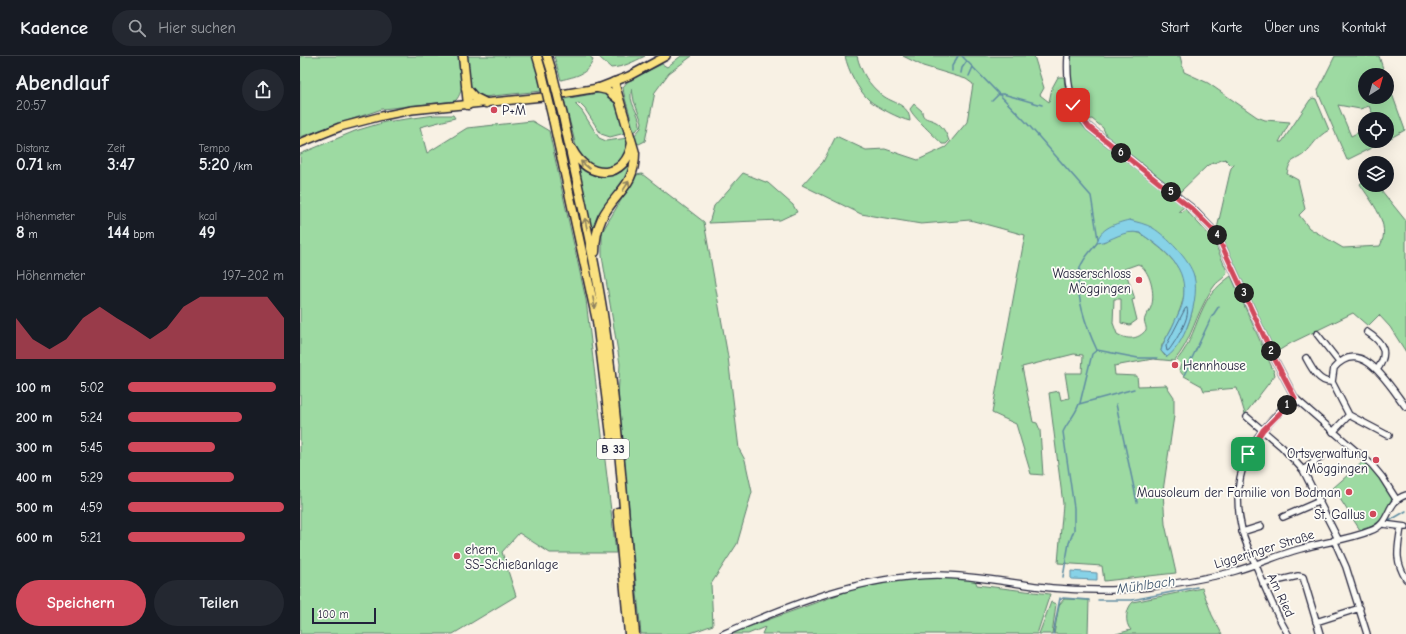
<!DOCTYPE html>
<html lang="de">
<meta charset="utf-8">
<style>
:root{--surface:#171b24;--page:#242831;--text:#f1f3f6;--muted:#9ea1a6;--line:#363941;--accent:#d1495b}
body{margin:0;font-family:"Comic Neue",sans-serif;background:var(--page);color:var(--text);height:100vh;display:flex;flex-direction:column;font-size:15px;white-space:nowrap}
*{box-sizing:border-box;margin:0}
p{font-size:13px;color:var(--muted)}
.icon{flex:none;width:22px;height:22px;fill:none;stroke:currentColor;stroke-width:2;stroke-linecap:round;stroke-linejoin:round}
.map{position:relative;flex:1;overflow:hidden}
.panel{display:flex;flex-direction:column;background:var(--surface);width:300px}
.panel>*{flex:none}
.needle{width:26px;rotate:37deg}
.fabs{position:absolute;left:1058px;top:12px;display:grid;gap:8px}
.fabs a{display:grid;place-items:center;width:36px;height:36px;border-radius:50%;background:var(--surface);box-shadow:0 4px 16px #0002;font-size:20px}
.scale{position:absolute;left:12px;bottom:10px;width:64px;box-sizing:border-box;padding-left:4px;border:2px solid #22223b;border-top:0;font-size:11px;line-height:14px;white-space:nowrap;color:#22223b;-webkit-text-stroke:3px #fdfcf7;paint-order:stroke}
.pin{position:absolute;display:grid;place-items:center;width:34px;height:34px;color:#fff;margin:-17px;border-radius:8px;box-shadow:0 2px 6px #0006}
.km{position:absolute;width:20px;height:20px;margin:-10px;border-radius:50%;background:#222;color:#fff;font-size:11px;line-height:20px;text-align:center}
.round{display:grid;place-items:center;flex:none;width:42px;height:42px;border-radius:21px;background:var(--page)}
.overview{display:flex;align-items:center;justify-content:space-between;height:68px;padding:0 16px}
h1{font-size:22px;font-weight:600;line-height:30px}
.figures{display:grid;grid-template-columns:repeat(3,1fr);gap:6px;height:68px;padding:4px 16px}
.figures div{display:grid;align-content:center}
.figures b{font-size:17px;font-weight:600}
.figures small{font-size:11px;font-weight:400}
.figures p{font-size:11px}
.chart{height:112px;padding:8px 16px}
.chart p{display:flex;justify-content:space-between}
.chart svg{width:100%;height:72px;margin-top:4px;fill:var(--accent);opacity:.7}
.button{display:flex;gap:8px;margin-top:auto;padding:8px 16px}
.button a{flex:1;height:46px;border-radius:24px;background:var(--accent);color:#fff;font-size:16px;font-weight:600;line-height:46px;text-align:center}
.button a+a{background:var(--page);color:var(--text)}
ul{padding:0 16px;list-style:none;font-size:13px}
li{display:grid;grid-template-columns:64px 48px 1fr;align-items:center;height:30px}
li i{height:10px;border-radius:5px;background:var(--accent)}
header{display:flex;align-items:center;gap:24px;box-sizing:border-box;height:56px;padding:0 20px;background:var(--surface);border-bottom:1px solid var(--line)}
header strong{font-size:19px}
nav{display:flex;gap:22px;margin-inline-start:auto;font-size:14px}
.search{width:280px;height:36px;background:var(--page);display:flex;align-items:center;gap:10px;box-sizing:border-box;padding:0 14px;border-radius:22px;color:var(--muted);font-size:15px}
main{display:flex;flex:1;min-height:0}
.map>svg:first-child{display:block}
</style>
<header>
<strong>Kadence</strong>
<div class="search"><svg class="icon" aria-label="search" viewBox="0 0 24 24"><circle cx="10" cy="10" r="6"/><path d="M15 15l6 6"/></svg>Hier suchen</div>
<nav><a>Start</a><a>Karte</a><a>Über uns</a><a>Kontakt</a></nav>
</header>
<main>
<section class="panel">
<div class="overview"><div><h1>Abendlauf</h1><p>20:57</p></div><a class="round"><svg class="icon" aria-label="share" viewBox="0 0 24 24"><path d="M12 15V3M7 8l5-5 5 5M5 13v7h14v-7"/></svg></a></div>
<div class="figures">
<div><p>Distanz</p><b>0.71<small> km</small></b></div>
<div><p>Zeit</p><b>3:47</b></div>
<div><p>Tempo</p><b>5:20<small> /km</small></b></div>
</div>
<div class="figures">
<div><p>Höhenmeter</p><b>8<small> m</small></b></div>
<div><p>Puls</p><b>144<small> bpm</small></b></div>
<div><p>kcal</p><b>49</b></div>
</div>
<div class="chart"><p><span>Höhenmeter</span>197–202 m</p>
<svg viewBox="0 0 160 44" preserveAspectRatio="none"><path d="M0 44V19L10 32L20 38L30 32L40 19L50 12L60 19L70 25L80 32L90 25L100 12L110 6L120 6L130 6L140 6L150 6L160 19V44z"/></svg>
</div>
<ul>
<li><b>100 m</b>5:02<i style="width:95%"></i></li>
<li><b>200 m</b>5:24<i style="width:73%"></i></li>
<li><b>300 m</b>5:45<i style="width:56%"></i></li>
<li><b>400 m</b>5:29<i style="width:68%"></i></li>
<li><b>500 m</b>4:59<i style="width:100%"></i></li>
<li><b>600 m</b>5:21<i style="width:75%"></i></li>
</ul>
<div class="button"><a>Speichern</a><a>Teilen</a></div>
</section>
<div class="map">
<svg width="1106" height="578" viewBox="0 0 1106 578">
<rect width="100%" height="100%" fill="#f8f1e4"/>
<filter id="ink" filterUnits="userSpaceOnUse"><feTurbulence type="fractalNoise" baseFrequency=".025" numOctaves="2"/><feDisplacementMap in="SourceGraphic" scale="8" xChannelSelector="R" yChannelSelector="G"/><feConvolveMatrix kernelMatrix="1 2 1 2 8 2 1 2 1" color-interpolation-filters="sRGB"/></filter>
<g filter="url(#ink)">
<path fill="#9ddaa2" stroke="#607e6e" fill-rule="evenodd" d="M0 0H160C161 13 166 35 155 45L82 53 0 81Z
M166 0H233L242 35 183 41 173 37 168 28Z
M254 0H290L293 4C287 19 276 20 261 24Z
M298 0H345C333 6 324 11 311 12Z
M381 0H392L369 17 355 36 345 85 339 88 335 86 333 81 341 72 342 66 334 45 332 33C327 47 340 56 340 70L336 75 331 74C333 60 324 46 323 31L329 24 362 8 367 11Z
M545 0H557C561 16 569 29 582 39 593 48 609 47 610 65 600 63 577 51 569 44 558 34 548 14 545 0Z
M603 0H734L744 32 740 39 749 46 752 32 758 21H764C765 40 773 60 788 73 794 78 803 82 809 86L803 72 792 63 786 64C772 45 768 23 770 0H880L884 16 908 27 957 61 965 64 990 66 979 86H982L1010 44 1013 42 1016 43 1029 74C1016 81 1014 89 1004 98 994 106 990 102 987 118L998 124 1005 153 999 159 1009 172 1043 192 1080 190C1092 168 1071 146 1060 128L1065 123V129H1077L1106 165V296L1090 271 1079 259 1068 270 1053 257 991 287 975 297 916 177 931 112 935 108 931 109 925 103 908 109 880 136V146L884 151 879 155 881 156 885 153 913 183 927 215C926 222 919 224 915 229 911 234 907 241 904 247 893 268 890 286 874 305L853 303 814 310 815 319 837 320 838 330 866 329 874 341V360L863 435 865 468 876 517 804 525 802 510 758 507 763 448 749 337 759 335 761 344 769 342 765 317H782L783 299 774 298 722 311 733 366 737 367 740 374 743 419 731 418 716 368 692 357 725 179 670 164 621 168 561 158 502 129 523 106 536 80 566 94 585 93 618 104 646 91 667 66 673 28 666 23 623 10ZM829 164 853 172 894 220C896 251 890 280 865 300L861 295 862 289C895 233 894 214 840 177 826 173 815 180 803 186ZM838 208C850 213 856 239 851 251 850 255 846 258 845 262 843 266 847 270 846 274 838 284 827 284 817 278L813 267 814 243H821V267L830 269 837 264 832 244 835 243 827 220 815 222 824 213Z
M1035 0H1079L1085 19H1065V41H1087V24L1105 74 1087 84V63H1075L1069 50 1060 53 1038 49 1051 80 1065 73V85H1085L1047 104 1019 39 1018 34Z
M304 36C319 46 321 62 325 77L310 81 301 78 285 53 279 47 275 48 282 55 299 82 306 85 328 82C330 102 319 107 304 114L287 109 277 94 264 43Z
M614 48 622 55C622 64 629 62 636 66 642 69 647 78 649 85L646 88H642C636 81 612 60 610 53Z
M135 59H153L155 62 120 71 127 97 167 72 232 65 249 75 286 244 316 497H250L219 477 202 496 216 540 153 578H0V98L55 75 85 66Z
M331 96V114L293 179 277 106 305 119Z
M443 117 468 127 493 149 497 156 480 164 409 167 414 150Z
M342 118 404 166 428 301 439 393 445 404 452 436 437 488 411 528 413 569 388 578H341L318 341 320 308 302 200V176L336 119Z
M931 220 974 316 975 319 945 358 937 332 904 335 902 330 884 320 879 314 881 308 877 304C891 288 895 268 904 250 910 237 920 228 931 220Z
M1065 404 1078 416 1092 442 1080 468 1060 474 1033 432Z
M638 521 675 524 677 529 750 538 737 578H462L465 571 448 578H429L551 534 590 525Z
M902 532 912 559 922 578H816L831 574C824 567 826 552 833 546Z
M764 543 789 544 788 578H754L759 549Z
M751 546 756 548 752 578H739Z"/>
<path fill="#87d2e7" stroke="#5f8ca2" d="M829 164C837 166 846 168 853 172 866 180 890 204 894 220 898 235 893 256 887 271 884 280 876 295 867 301L861 295C863 285 870 277 874 267 877 260 882 252 883 245 889 211 865 194 840 177 823 173 813 185 797 187 799 172 817 167 829 164Z
M771 515 797 517V524L771 523Z"/>
<g fill="none" stroke-linecap="round" stroke-linejoin="round">
<path stroke="#4a6880" stroke-width="1" d="M887 252C891 261 875 286 869 294L867 295 866 290 885 253Z"/>
<path stroke="#5f8ca2" stroke-width="1.5" d="M662 0 725 65 791 140 798 183
M652 15V10L658 0
M661 17 662 12 667 5
M669 20 673 11
M692 45 699 38H703L742 49
M797 294C787 273 773 235 780 212 783 202 791 195 797 187
M884 319 911 262 919 250
M780 347 792 298 797 294 838 302H857
M816 348 837 446
M1089 465 1106 455
M763 521 769 487 774 474V452L763 376C768 365 775 360 779 348L834 333
M760 544 763 542 789 544
M798 544H832L897 531
M753 578 760 542"/>
<g stroke="#22223b" stroke-width="8">
<path id="minor" d="M768 0C766 28 771 50 789 71L893 153 916 177 973 300 995 342 1072 409 1082 421 1096 443
M1067 276C1084 287 1089 297 1077 314
M1017 278 1039 306
M1006 302C1012 313 1019 327 1032 326
M1049 359 1087 379H1089
M947 361 982 391 1003 414 1038 483
M1033 376 1049 359 1032 326 1034 312C1062 279 1090 331 1106 351
M1003 414 1020 402
M983 461 1020 445
M1083 468 1106 471
M1101 471C1098 493 1094 503 1106 523
M942 476 961 470
M1034 484 1046 511 1067 578
M963 528 998 520 1003 521 1020 578
M1016 566 1060 552
M423 578C492 548 561 520 637 519 676 519 714 528 752 532 785 535 817 535 850 531 878 527 907 523 935 515 957 509 978 499 1000 493 1023 486 1048 484 1070 475 1093 467 1084 446 1106 439
M988 578C975 557 966 534 957 512 952 500 945 487 942 474 932 432 941 396 971 365 979 357 986 347 995 342"/>
</g>
<g stroke="#22223b" stroke-width="10">
<path id="major" d="M0 87 40 71 82 60 112 54 243 41 298 32 329 20 366 0"/>
</g>
<g stroke="#22223b" stroke-width="11">
<path id="highway" d="M163 0 168 49
M237 0 242 17
M247 0 252 16
M166 32 174 41 186 47
M298 32 307 34 319 44
M263 60C277 128 294 196 304 265 319 368 325 474 335 578
M253 63 297 265 311 379
M272 93C288 125 326 124 332 87
M295 196C295 184 297 173 302 162 315 136 335 131 335 97L314 26
M318 456 329 578"/>
</g>
<use href="#minor" stroke="#fdfcf7" stroke-width="5.5"/>
<use href="#major" stroke="#fae180" stroke-width="7"/>
<use href="#highway" stroke="#fae180" stroke-width="8"/>
<g stroke="#22223b" stroke-width="11" stroke-linecap="butt">
<path id="highway-bridge" d="M252 16 263 60
M242 17 253 63"/>
</g>
<use href="#highway-bridge" stroke="#fae180" stroke-width="8"/>
</g>
<defs><path id="oneway-shaft" d="M-6 0H5M1.5-3L5.5 0L1.5 3" fill="none" stroke-width="1.6" stroke-linecap="round" stroke-linejoin="round"/></defs>
<g stroke="#8e825e">
<use href="#oneway-shaft" transform="translate(285 109) rotate(-139)"/>
<use href="#oneway-shaft" transform="translate(326 130) rotate(-57)"/>
<use href="#oneway-shaft" transform="translate(286 168) rotate(-102)"/>
<use href="#oneway-shaft" transform="translate(294 247) rotate(79)"/>
</g>
</g>
<g fill="none" stroke-linecap="round" stroke-linejoin="round" filter="url(#ink)">
<g stroke="#fff" stroke-width="8">
<path id="route" d="M773 49 789 71 892 153 916 177 973 300 995 342 963 374 948 398"/>
</g>
<use href="#route" stroke="#d1495b" stroke-width="5"/>
</g>
<g fill="#d1495b" stroke="#fdfcf7" stroke-width="1.5">
<circle cx="194" cy="54" r="4"/>
<circle cx="839" cy="224" r="4"/>
<circle cx="875" cy="309" r="4"/>
<circle cx="1076" cy="404" r="4"/>
<circle cx="1049" cy="436" r="4"/>
<circle cx="1073" cy="458" r="4"/>
<circle cx="157" cy="500" r="4"/>
</g>
<g text-anchor="middle" dominant-baseline="central" stroke-width="3.5" stroke-linejoin="round" paint-order="stroke">
<rect fill="#fdfcf7" stroke="#646373" stroke-width="1" x="297" y="383" width="32" height="20" rx="3"/>
<g font-size="12" font-weight="bold" fill="#22223b">
<text x="313" y="393">B 33</text>
</g>
<g font-size="13" fill="#22223b" stroke="#fdfcf7" text-anchor="end">
<text x="202" y="54" text-anchor="start">P+M</text>
<text x="831" y="217">Wasserschloss<tspan x="831" dy="15">Möggingen</tspan></text>
<text x="883" y="309" text-anchor="start">Hennhouse</text>
<text x="1068" y="397">Ortsverwaltung<tspan x="1068" dy="15">Möggingen</tspan></text>
<text x="1041" y="436">Mausoleum der Familie von Bodman</text>
<text x="1065" y="458">St. Gallus</text>
<text x="165" y="493" text-anchor="start">ehem.<tspan x="165" dy="15">SS-Schießanlage</tspan></text>
</g>
<g font-size="13" fill="#22223b" stroke="#fdfcf7">
<text transform="translate(964 493) rotate(-17)">Liggeringer Straße</text>
<text transform="translate(981 539) rotate(65)">Am Ried</text>
</g>
<g font-size="14" font-style="italic" fill="#40576f" stroke="#fdfcf7">
<text transform="translate(846 529) rotate(-8)">Mühlbach</text>
</g>
</g>
</svg>
<div class="fabs">
<a><svg class="needle" viewBox="-14 -14 28 28"><path d="M0-13l5 13h-10z" fill="#e53935"/><path d="M0 13l5-13h-10z" fill="#9ea1a6"/></svg></a>
<a><svg class="icon" aria-label="locate" viewBox="0 0 24 24"><circle cx="12" cy="12" r="6"/><path d="M12 2v4M12 18v4M2 12h4M18 12h4"/></svg></a>
<a><svg class="icon" aria-label="layers" viewBox="0 0 24 24"><path d="M12 4l9 5-9 5-9-5zM3 14l9 5 9-5"/></svg></a>
</div>
<div class="scale">100 m</div>
<div class="pin" style="left:948px;top:398px;background:#1e9e55"><svg class="icon" aria-label="arrive" viewBox="0 0 24 24"><path d="M6 21V4h12l-3 4 3 4H6"/></svg></div>
<div class="pin" style="left:773px;top:49px;background:#d93025"><svg class="icon" aria-label="check" viewBox="0 0 24 24"><path d="M5 12l5 5 9-10"/></svg></div>
<b class="km" style="left:987px;top:349px">1</b>
<b class="km" style="left:971px;top:295px">2</b>
<b class="km" style="left:944px;top:237px">3</b>
<b class="km" style="left:917px;top:179px">4</b>
<b class="km" style="left:871px;top:136px">5</b>
<b class="km" style="left:821px;top:97px">6</b>
</div>
</main>
